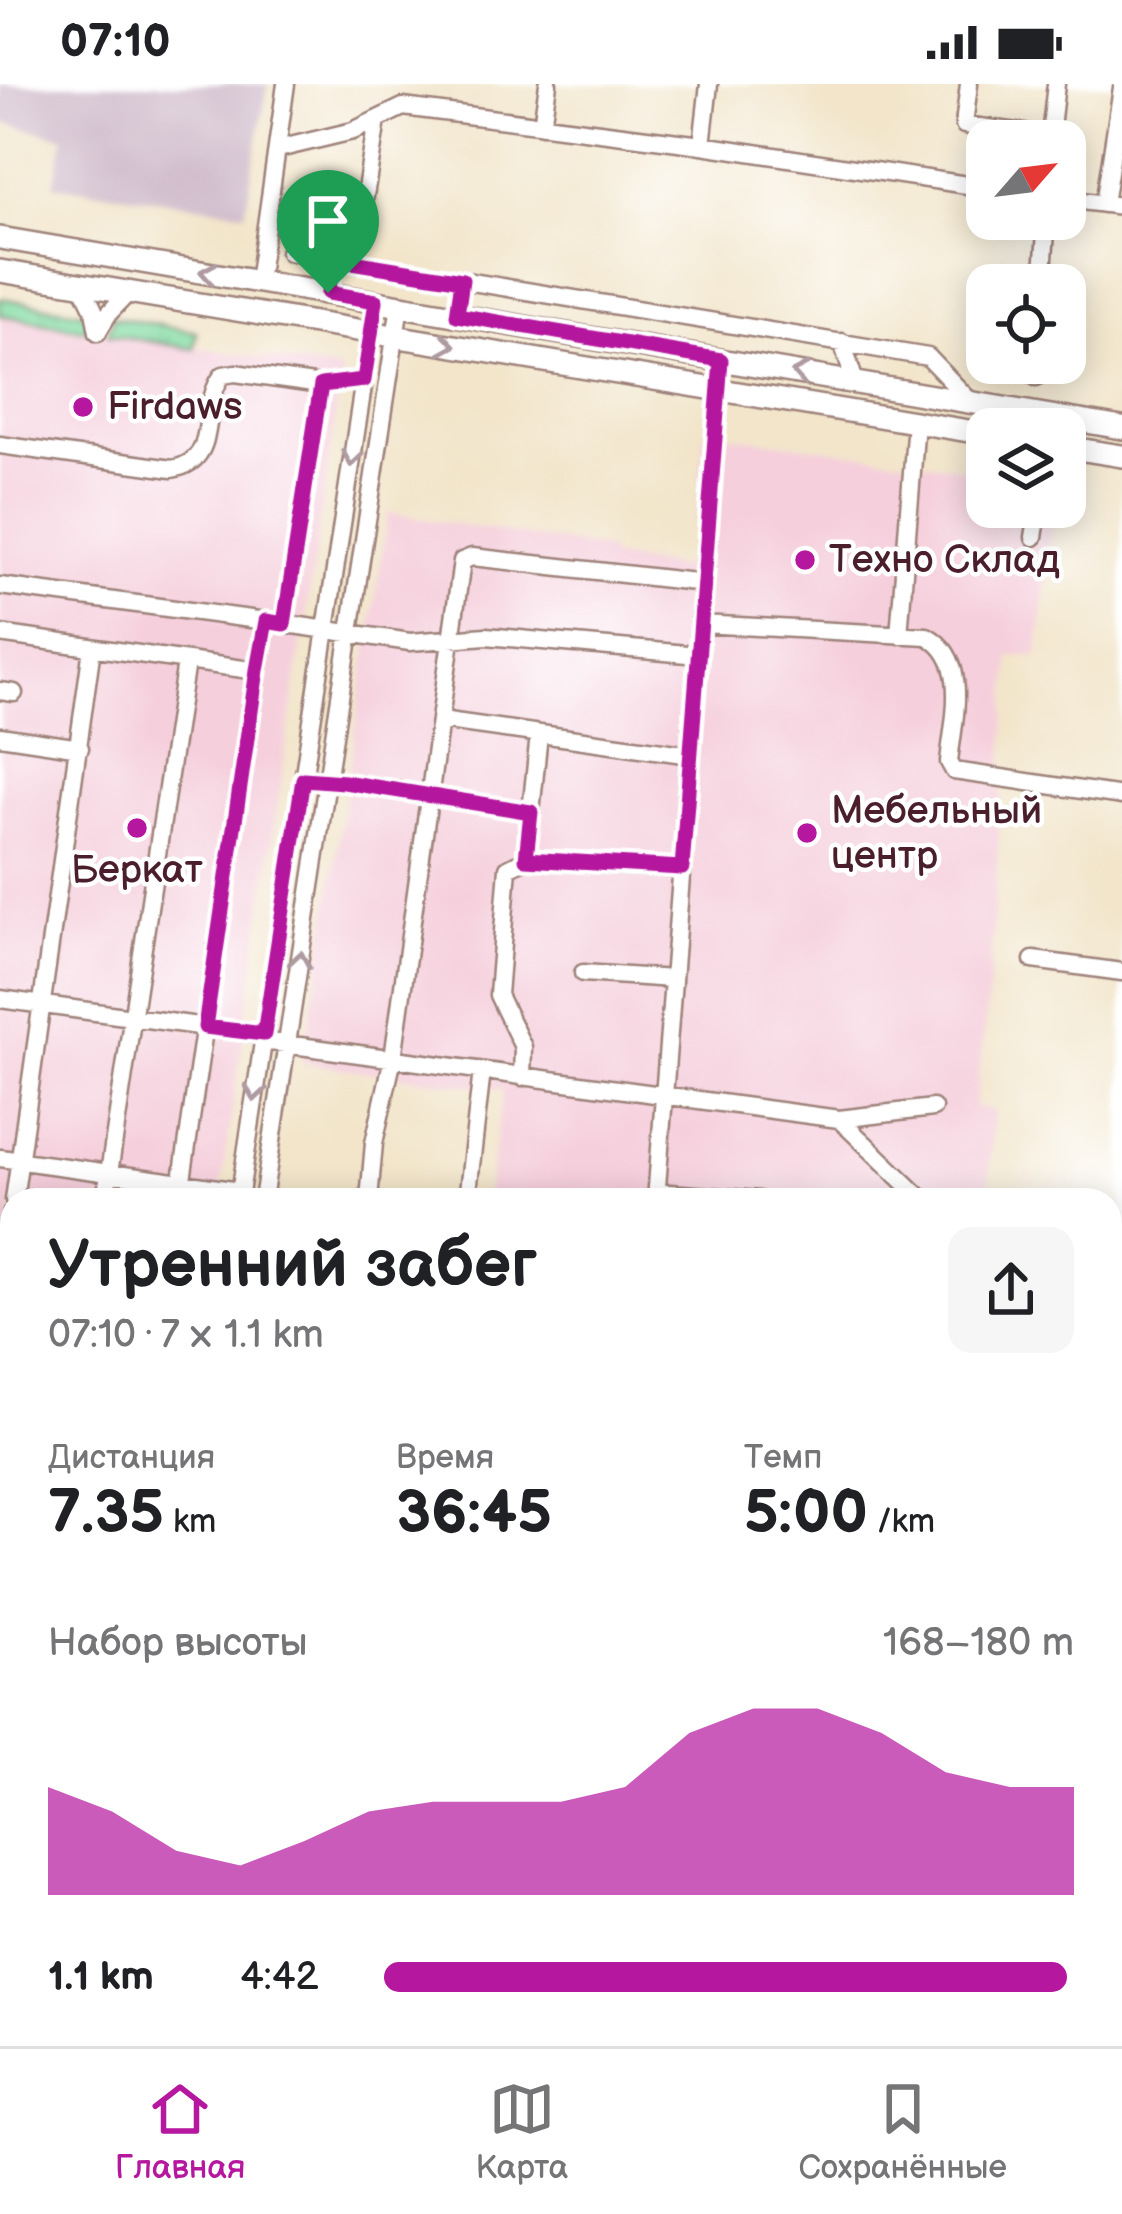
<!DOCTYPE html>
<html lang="ru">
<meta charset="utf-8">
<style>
:root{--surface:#fff;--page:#f6f6f6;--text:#202124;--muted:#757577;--line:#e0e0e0;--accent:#b5179e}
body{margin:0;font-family:"Balsamiq Sans",sans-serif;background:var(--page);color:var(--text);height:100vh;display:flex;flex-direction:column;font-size:45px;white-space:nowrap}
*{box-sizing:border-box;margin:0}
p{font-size:39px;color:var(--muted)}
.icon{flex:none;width:66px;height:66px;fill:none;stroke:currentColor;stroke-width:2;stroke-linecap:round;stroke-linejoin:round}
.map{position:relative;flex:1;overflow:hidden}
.details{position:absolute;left:0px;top:1104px;width:1122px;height:858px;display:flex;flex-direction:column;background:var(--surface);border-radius:36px 36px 0 0;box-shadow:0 6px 30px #0003}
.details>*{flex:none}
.needle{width:78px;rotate:62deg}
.tools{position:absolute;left:966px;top:36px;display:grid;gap:24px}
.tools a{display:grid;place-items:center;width:120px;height:120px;border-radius:24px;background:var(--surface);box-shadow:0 6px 30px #0003;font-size:60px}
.pin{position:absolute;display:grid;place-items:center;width:102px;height:102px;color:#fff;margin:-123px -51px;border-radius:50% 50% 50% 0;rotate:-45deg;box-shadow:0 0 12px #0007}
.pin .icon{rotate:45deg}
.round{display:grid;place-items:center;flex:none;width:126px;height:126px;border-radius:24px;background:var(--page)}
.head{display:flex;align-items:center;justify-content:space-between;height:204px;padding:0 48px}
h1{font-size:66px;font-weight:700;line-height:90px}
.figures{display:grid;grid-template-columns:repeat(3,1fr);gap:18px;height:204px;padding:12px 48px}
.figures div{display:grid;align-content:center}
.figures b{font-size:60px;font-weight:700}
.figures small{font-size:33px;font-weight:400}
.figures p{font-size:33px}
.chart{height:336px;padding:24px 48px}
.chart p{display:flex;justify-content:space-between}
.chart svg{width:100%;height:216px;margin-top:12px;fill:var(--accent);opacity:.7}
ul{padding:0 48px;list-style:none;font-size:39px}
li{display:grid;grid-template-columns:192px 144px 1fr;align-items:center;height:90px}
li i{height:30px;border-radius:15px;background:var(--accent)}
.status{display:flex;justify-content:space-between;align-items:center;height:84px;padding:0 60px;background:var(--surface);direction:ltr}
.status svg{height:33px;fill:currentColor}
.menu{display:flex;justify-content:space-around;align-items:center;height:168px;border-top:3px solid var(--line);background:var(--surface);font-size:33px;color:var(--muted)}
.menu a{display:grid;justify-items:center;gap:6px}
.menu .current{color:var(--accent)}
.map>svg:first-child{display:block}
</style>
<div class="status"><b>07:10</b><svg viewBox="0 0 49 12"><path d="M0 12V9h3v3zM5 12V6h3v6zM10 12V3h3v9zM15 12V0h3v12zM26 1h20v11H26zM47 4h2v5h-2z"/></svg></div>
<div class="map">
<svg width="1122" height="1962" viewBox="0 0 1122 1962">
<defs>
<pattern id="grass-tufts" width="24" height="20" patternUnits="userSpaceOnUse" patternTransform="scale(3)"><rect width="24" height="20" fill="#80daa1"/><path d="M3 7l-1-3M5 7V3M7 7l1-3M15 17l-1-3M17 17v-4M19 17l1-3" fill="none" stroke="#70bb8b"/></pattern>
</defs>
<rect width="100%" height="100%" fill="#fff"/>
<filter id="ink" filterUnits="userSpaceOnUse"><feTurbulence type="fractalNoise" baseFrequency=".00833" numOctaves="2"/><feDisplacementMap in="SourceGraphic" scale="24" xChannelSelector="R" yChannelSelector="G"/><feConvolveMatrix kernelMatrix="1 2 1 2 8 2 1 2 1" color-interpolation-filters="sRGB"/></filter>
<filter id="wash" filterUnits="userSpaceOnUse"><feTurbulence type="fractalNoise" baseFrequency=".004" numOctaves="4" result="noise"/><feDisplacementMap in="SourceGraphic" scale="48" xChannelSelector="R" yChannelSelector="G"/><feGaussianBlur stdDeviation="2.7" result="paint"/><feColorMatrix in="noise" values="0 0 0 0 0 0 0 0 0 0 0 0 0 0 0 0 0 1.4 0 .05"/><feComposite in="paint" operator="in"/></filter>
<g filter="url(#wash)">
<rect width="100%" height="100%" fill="#f2e5ca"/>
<path fill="#f5cfdc" d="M0 231 342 287 219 1116H12V1510L0 1509Z
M704 348 987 387V423H1054L1038 572H1010L989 903 975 1023 994 1026 987 1116H486L503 1006 302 979 319 887 388 429 610 466 609 473 692 485Z"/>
<path fill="#d1bdcc" d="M0 0H268L245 128 54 101 64 53 0 38Z"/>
<path fill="url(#grass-tufts)" stroke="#657c66" stroke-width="3" d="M0 214 88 229 86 246 0 231Z
M114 233 197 248 194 265 108 250Z"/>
</g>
<g filter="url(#ink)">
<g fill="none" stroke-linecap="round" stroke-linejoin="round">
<g stroke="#9e827a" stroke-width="21">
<path id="minor" d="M969 0 964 41 1050 52 1056 0
M542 41 548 0
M702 61 709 0
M278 65 353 47 403 23 702 61 987 104
M1065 115 1122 122
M1104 120 1122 4
M289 168 928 273 971 318
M258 198 286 0
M81 199 94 226 98 248
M1042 201 1047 135
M328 209 334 175 361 137 377 36
M457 231 462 196
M98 247 109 229 128 209
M842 258 855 298
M1036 293 1037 279
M0 361 172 385C222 377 198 322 223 291L235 289 321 301 364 296
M1034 453 1039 423
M0 502 266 537
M284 540 321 301
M700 540 927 552C971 576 953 637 949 678L954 687 1122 712
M0 550 257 587 266 537 410 558 486 552 698 571
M899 551 916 338
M0 607 14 609
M440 636 691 671
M0 652 80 664
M303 695H328L531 728 526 775 508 784 498 911 523 963 522 993
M531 728 539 650
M526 775 682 785
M1033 876 1122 888
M583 889 673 895
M0 915 264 951
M263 957 839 1035 923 1116
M839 1035 933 1024
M0 1074 240 1107
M657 1108 759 1116
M14 1116 92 564
M105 1116 186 578
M179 1116 257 587
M239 1116 376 217
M263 1116 400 221
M369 1116 374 1059 393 974 462 477 472 473 704 499
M467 1116 482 987
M656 1116 721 276
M1110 1164 1122 1166
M0 1215 12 1128
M0 1364 12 1366
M1110 1368 1122 1302
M1110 1429 1122 1430
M0 1452 12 1454
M0 1674 12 1675
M1110 1793 1122 1783
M70 1950 79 1962
M578 1950 587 1962
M941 1950 950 1962
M1071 1950 1081 1962
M14 1962 29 1950
M420 1962 435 1950
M890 1962 906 1950"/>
</g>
<g stroke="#9e827a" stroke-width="26">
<path id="major" d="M0 154 1122 344
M0 187 987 350
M1065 363 1122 372"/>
</g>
<use href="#minor" stroke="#fff" stroke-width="16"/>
<use href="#major" stroke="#fff" stroke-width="21"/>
</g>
<defs><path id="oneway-chevron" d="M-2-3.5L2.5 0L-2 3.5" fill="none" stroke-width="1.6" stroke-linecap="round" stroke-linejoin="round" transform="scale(3)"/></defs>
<g stroke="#ae9aa0">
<use href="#oneway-chevron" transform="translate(208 189) rotate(-170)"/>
<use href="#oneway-chevron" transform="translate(447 261) rotate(9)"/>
<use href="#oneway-chevron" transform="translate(800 289) rotate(-170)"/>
<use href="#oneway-chevron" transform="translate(352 374) rotate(99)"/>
<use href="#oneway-chevron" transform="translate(300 876) rotate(-81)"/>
<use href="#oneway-chevron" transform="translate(255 1009) rotate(99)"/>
</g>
</g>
<g fill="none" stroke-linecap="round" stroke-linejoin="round" filter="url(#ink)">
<g stroke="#fff" stroke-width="24">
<path id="route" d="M334 175 462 196 457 231 721 276 682 784 526 775 531 728 344 698 303 695 264 950 205 943 257 586 266 537 284 540 321 301 364 296 376 217 328 209Z"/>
</g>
<use href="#route" stroke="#b5179e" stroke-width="15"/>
</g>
<g fill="#b5179e" stroke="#fff" stroke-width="4.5">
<circle cx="83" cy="323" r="12"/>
<circle cx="805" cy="476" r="12"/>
<circle cx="137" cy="744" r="12"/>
<circle cx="807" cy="749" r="12"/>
</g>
<g text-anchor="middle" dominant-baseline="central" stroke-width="9" stroke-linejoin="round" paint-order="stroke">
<g font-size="39" fill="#4a1f2b" stroke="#fff" text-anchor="start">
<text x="107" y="323">Firdaws</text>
<text x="829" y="476">Техно Склад</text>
<text x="831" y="727">Мебельный<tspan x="831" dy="45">центр</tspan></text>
<text x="137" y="786" text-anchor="middle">Беркат</text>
</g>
</g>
</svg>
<div class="tools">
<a><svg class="needle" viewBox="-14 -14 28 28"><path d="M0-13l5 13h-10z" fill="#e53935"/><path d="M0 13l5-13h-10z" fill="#757577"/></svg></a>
<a><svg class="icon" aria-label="locate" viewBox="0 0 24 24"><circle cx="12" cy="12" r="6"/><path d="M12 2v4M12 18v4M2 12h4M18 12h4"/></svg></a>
<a><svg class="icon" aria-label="layers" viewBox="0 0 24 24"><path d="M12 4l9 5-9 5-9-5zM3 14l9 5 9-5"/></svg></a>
</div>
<div class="pin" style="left:328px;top:209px;background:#1e9e55"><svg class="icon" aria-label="arrive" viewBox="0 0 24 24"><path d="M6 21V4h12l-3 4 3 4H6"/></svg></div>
<section class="details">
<div class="head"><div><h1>Утренний забег</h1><p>07:10 · 7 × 1.1 km</p></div><a class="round"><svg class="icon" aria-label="share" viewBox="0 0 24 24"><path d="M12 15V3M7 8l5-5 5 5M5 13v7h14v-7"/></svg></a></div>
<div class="figures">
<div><p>Дистанция</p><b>7.35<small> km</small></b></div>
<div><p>Время</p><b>36:45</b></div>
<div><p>Темп</p><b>5:00<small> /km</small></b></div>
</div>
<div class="chart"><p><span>Набор высоты</span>168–180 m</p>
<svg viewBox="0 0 160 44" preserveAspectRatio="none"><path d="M0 44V22L10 27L20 35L30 38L40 33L50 27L60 25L70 25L80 25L90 22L100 11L110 6L120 6L130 11L140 19L150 22L160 22V44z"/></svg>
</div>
<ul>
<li><b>1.1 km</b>4:42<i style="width:99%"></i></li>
</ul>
</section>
</div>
<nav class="menu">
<a class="current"><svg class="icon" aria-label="home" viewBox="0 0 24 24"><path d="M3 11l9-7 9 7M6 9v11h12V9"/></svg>Главная</a>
<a><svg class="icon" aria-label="map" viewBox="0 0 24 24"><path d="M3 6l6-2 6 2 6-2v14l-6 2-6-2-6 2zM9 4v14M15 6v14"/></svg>Карта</a>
<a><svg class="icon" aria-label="saved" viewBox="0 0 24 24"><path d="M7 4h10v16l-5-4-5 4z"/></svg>Сохранённые</a>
</nav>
